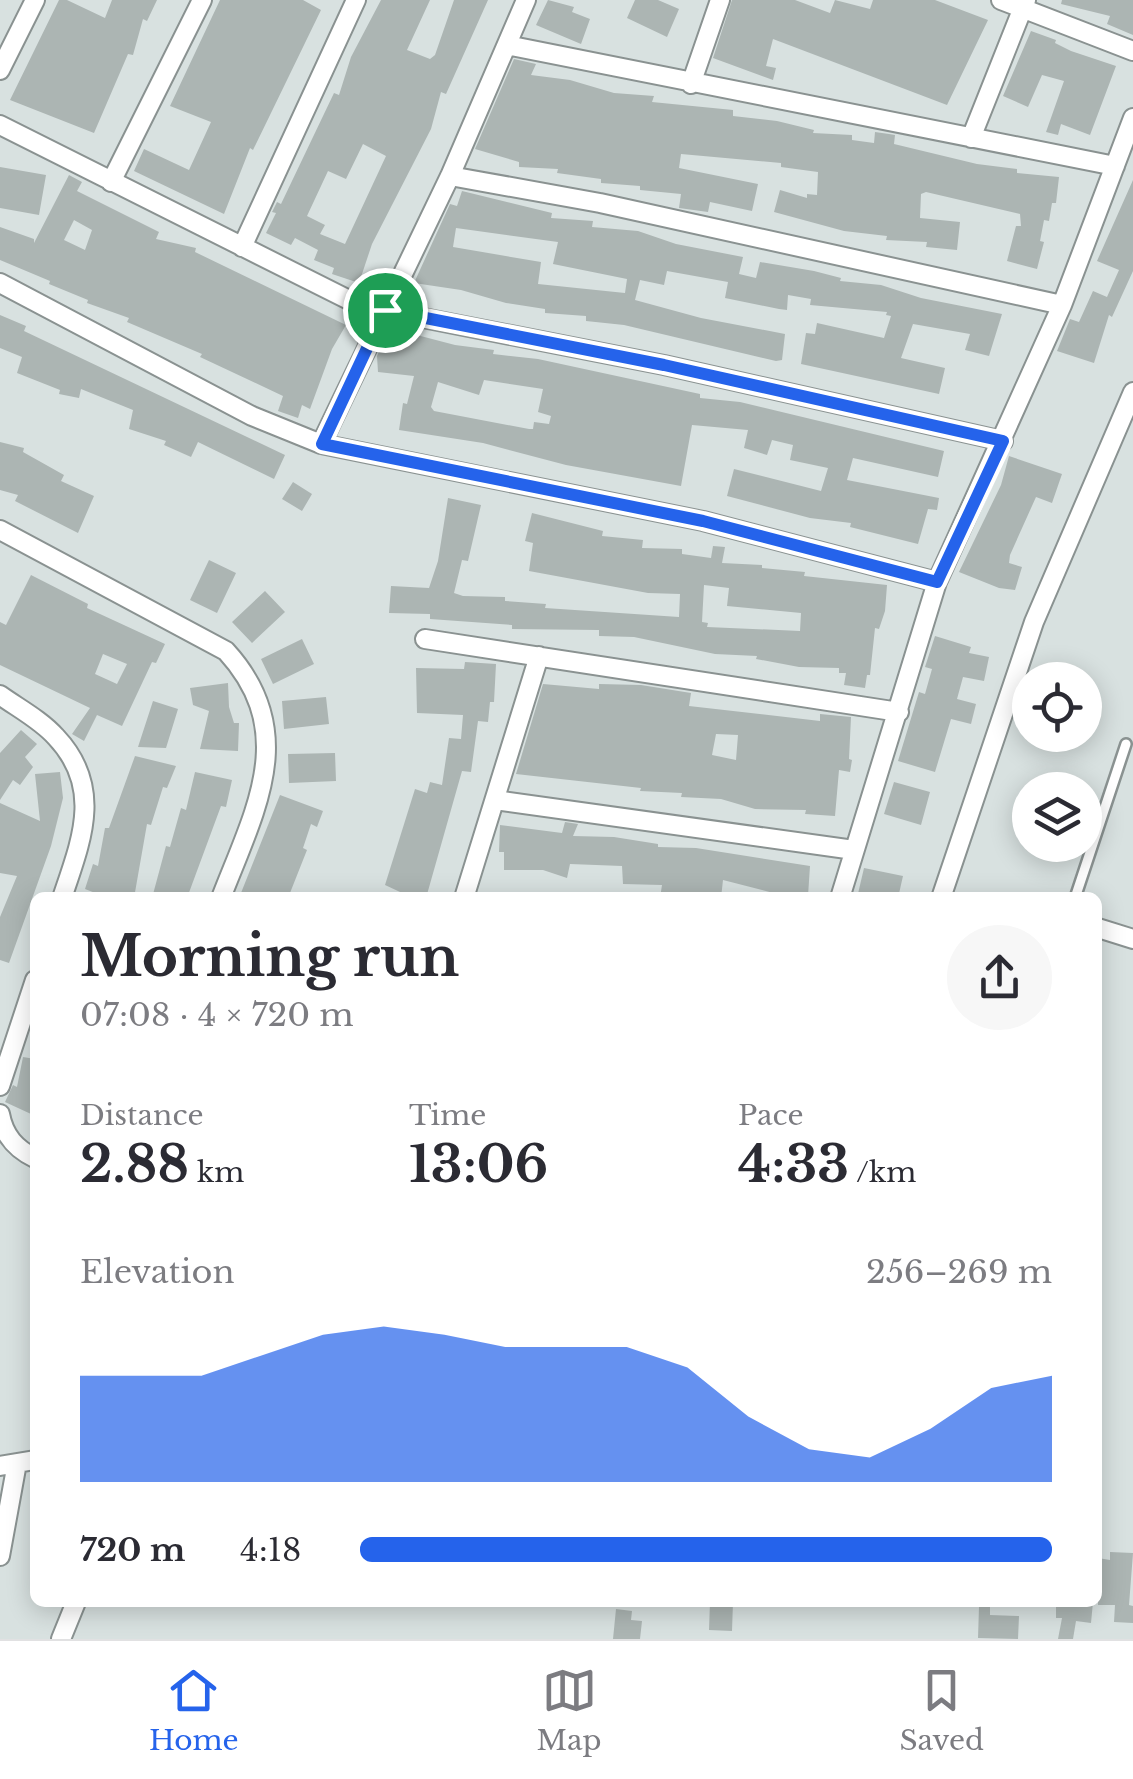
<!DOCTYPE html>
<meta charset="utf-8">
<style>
:root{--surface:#fff;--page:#f7f7f7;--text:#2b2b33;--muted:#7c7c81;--line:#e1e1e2;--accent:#2563eb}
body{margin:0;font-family:"Libre Baskerville",serif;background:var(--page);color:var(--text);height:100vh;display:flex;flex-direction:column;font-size:38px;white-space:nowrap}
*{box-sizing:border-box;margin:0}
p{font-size:32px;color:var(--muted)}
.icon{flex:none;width:55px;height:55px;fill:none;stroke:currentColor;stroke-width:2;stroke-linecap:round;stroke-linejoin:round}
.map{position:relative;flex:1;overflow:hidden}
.details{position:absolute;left:30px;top:892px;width:1072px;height:715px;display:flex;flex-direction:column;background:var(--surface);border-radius:15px;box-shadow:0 5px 25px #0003}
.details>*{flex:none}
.buttons{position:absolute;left:1012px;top:662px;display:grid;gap:20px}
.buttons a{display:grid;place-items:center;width:90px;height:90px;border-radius:50%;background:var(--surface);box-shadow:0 5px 25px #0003;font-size:50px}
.pin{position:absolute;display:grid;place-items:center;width:85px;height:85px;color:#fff;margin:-42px;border:5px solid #fff;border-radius:50%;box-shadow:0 2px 10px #0007}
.round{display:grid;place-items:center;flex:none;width:105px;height:105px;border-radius:52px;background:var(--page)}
.headline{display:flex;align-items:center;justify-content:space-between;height:170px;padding:0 50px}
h1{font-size:55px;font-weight:700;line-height:75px}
.stats{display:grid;grid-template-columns:repeat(3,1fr);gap:15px;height:170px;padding:10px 50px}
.stats div{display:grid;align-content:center}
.stats b{font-size:50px;font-weight:700}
.stats small{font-size:28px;font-weight:400}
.stats p{font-size:28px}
.chart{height:280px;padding:20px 50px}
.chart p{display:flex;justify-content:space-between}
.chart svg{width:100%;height:180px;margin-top:10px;fill:var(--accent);opacity:.7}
ul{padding:0 50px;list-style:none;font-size:32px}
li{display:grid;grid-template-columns:160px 120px 1fr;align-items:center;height:75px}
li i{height:25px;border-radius:12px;background:var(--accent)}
.menu{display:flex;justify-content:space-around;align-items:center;height:140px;border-top:2px solid var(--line);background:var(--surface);font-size:28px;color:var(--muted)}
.menu a{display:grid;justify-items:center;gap:5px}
.menu .on{color:var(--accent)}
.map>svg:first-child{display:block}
</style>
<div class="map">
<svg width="1133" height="1639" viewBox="0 0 1133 1639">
<rect width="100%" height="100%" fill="#d8e1e0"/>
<path fill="#acb5b3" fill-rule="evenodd" d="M59 0H67L105 18 112 0H157L147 21 143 19 133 55 128 54 94 133 10 100Z
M220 0H303L321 10 253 150 250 148 224 214 134 171 144 149 189 170 211 122 170 106Z
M381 0H430L407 50 430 59 435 55 454 0H488L446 94 441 92 431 129 372 244 359 283 332 274 334 268 314 260 318 250 295 238 291 245 266 233 276 213 272 212 277 202 281 204 334 93 339 95 351 57ZM363 144 386 156 345 244 320 234 325 225 307 216 328 171 346 179Z
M548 0 574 7 572 12 590 19 581 44 536 25Z
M635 0H658L679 9 667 37 627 18Z
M732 0H795L830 13 835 0 870 9 873 0H935L988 20 947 105 773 39 766 66 776 68 773 80 713 58Z
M1062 0H1133V35L1107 24 1110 16 1061 4Z
M1031 31 1056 40 1055 43 1071 51 1116 66 1090 135 1061 124 1058 135 1046 132 1064 81 1042 75 1028 107 1003 96Z
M514 59 536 64 531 75 570 80 614 93 654 96 652 102 733 110V116L777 121 814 130 813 133 852 135V140L874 143 875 132 889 134 895 135 894 144 977 164 1017 169V173L1059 177 1056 203H1052L1049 221 1044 220 1040 241 1044 242 1037 269 1007 261 1016 226H1021L1020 214 926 192 921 194 920 218 960 222 957 250 926 247 927 242 886 240 887 236 844 231 774 212 780 190 807 198V194L817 195 818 172 781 167V163L681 154 679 168 758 184 752 211 710 202 708 212 679 208 681 194 640 190V186L601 183V179L557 173 558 169 519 167V162L475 149Z
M0 167 46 175 39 215 0 208Z
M69 175 82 182 77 191 159 232 156 239 196 248 195 252 346 325 332 349 310 409 302 405 298 418 278 411 283 396 200 357 202 354 127 322 129 318 87 303 88 300 49 284 50 281 0 260V227L34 239V243ZM74 220 92 230 85 250 64 240Z
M1133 180V271L1112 317 1109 315 1094 363 1057 351 1070 319 1079 322 1093 291 1107 297 1119 270 1097 261Z
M462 191 552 213 551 218 593 221 592 227 638 231 676 244 743 257 739 274 756 278 760 262 814 271 841 278 840 281 881 285 921 298 1002 314 989 356 965 350 970 334 913 324 901 358 945 368 939 394 801 364 806 333 815 334 817 323 884 338 891 316 886 315 887 312 810 305 811 299 788 295 787 310 779 309 725 298 728 282 667 271 664 285 640 280 635 300 701 318 785 334 782 360 776 361 624 325 586 321V316L545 313V309L506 303 461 290 414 283 450 204 457 206ZM456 228 558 242 553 264 627 279 625 293 538 284 541 262 453 247Z
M0 315 26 326 24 331 285 455 274 479 198 442 191 457 164 445 166 441 129 429 133 410 81 389 79 398 59 394 60 390 17 373 22 357 0 348Z
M390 328 455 345 494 350 493 354 538 359 700 394V398L740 402 944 451 938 477 853 458 847 480 939 498 937 510 928 509 918 544 850 527 851 523 810 518 727 496 734 469 821 491 828 468 790 460 793 445 772 440 767 455 744 448 748 430 692 425 681 486 566 465 483 443 399 430 403 403 407 404 414 376 378 372 377 356ZM484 380 543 389 538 412 551 416 549 424 534 422 533 429H529L434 411 431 407 438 382 479 395Z
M0 442 24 448 23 452 64 475 61 481 94 496 78 533 15 501 18 495 0 490Z
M1009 456 1062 474 1052 503 1036 497 1010 555 1009 563 1022 567 1015 590 999 588 959 572 1001 485Z
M293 482 312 494 302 511 282 499Z
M448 498 481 505 468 561 462 560 454 593 463 596 505 597V601L546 604 545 608 679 617 680 594 648 593 529 571 533 543 525 541 532 513 603 531 602 536 643 540 642 548 682 549V554L711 558 713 546 725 547 722 563 762 565V568L805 572 804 576 887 585 885 611 879 629 875 628 870 675H867L865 688 844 685 846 673H839V668L799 667 756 659 757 656 715 654 634 637 599 636V630L512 629V625L430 619V614L389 613 391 586 429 588 438 561ZM704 585 729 588 727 606 801 613 800 631 707 627 708 623 702 622Z
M209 560 236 573 217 613 190 600Z
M31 575 88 604 87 608 165 644 156 663 152 662 122 726 97 715 84 741 72 734 90 708 0 665V622L6 625ZM103 654 127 664 117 684 95 674Z
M265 591 285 612 252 643 232 622Z
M935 636 971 647 969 653 989 657 984 681 963 677 957 699 976 704 971 724 951 719 935 772 898 761 919 692 925 694 932 669 925 667Z
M302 639 314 664 273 684 261 659Z
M465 662 496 664 494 702H490L488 722 478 721 471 772 462 771 426 898H413L385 885 415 789 427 793 430 782 442 785 449 738 461 739 463 715 417 713 416 668 464 669Z
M228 683 229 707 234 723H239L238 751 200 749 209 711 193 705 190 688Z
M543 684 599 689V684L641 685 691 693 689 706 820 721V714L851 717 849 759 852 760 850 772 839 770 835 816 805 814 806 810 755 809 721 799 681 797 682 793 640 791 641 788 516 774ZM716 734 738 735 736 760 712 755Z
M326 697 329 724 284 729 282 701Z
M153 701 178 709 166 748 138 747Z
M21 730 37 744 25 757 33 767 20 785 13 780 0 800V753Z
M335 753 336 781 289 783 288 754Z
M135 756 176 766 167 788 163 787 151 825 147 824 134 898H108L85 889 93 864 98 866 105 828H109Z
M60 772 63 798 51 846 9 963 0 960V917L17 876 0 873V803L40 821 35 774Z
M195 772 232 780 226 807 221 806 187 898H152L166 846 170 847 181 808 186 810Z
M894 782 930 792 921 825 884 814Z
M280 795 323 811 317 827 311 824 303 848 307 850 288 898H239Z
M565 822 578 824 573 836 614 837 658 844V847L696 848 810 866 808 896 781 895 723 880 721 898H660L662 885 623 884 622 866 570 864 567 878 543 870H504V852H499L500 825 562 833Z
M864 868 903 876 898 898H857Z
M23 1057 35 1059V1102L31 1114 5 1102 13 1085 17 1087Z
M1110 1552 1133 1553 1129 1605 1133 1606V1623L1114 1622 1115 1605H1098V1558L1110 1560Z
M710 1602H733L732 1631 709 1630Z
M1056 1602H1093L1091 1623 1076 1621 1073 1639H1058L1062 1618H1056Z
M979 1607H990V1615L1019 1616 1018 1639 978 1638Z
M616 1609 632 1611 631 1620 642 1621 640 1639H613Z"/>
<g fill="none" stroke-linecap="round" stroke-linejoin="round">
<g stroke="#8a9291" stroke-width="14">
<path id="lane" d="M1075 898 1126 744"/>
</g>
<g stroke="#8a9291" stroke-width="22">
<path id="street" d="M1001 0 1133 51
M507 45 1115 166
M0 70 35 0
M691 84 720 0
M0 125 351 301 372 308 664 365 1003 441
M971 138 1026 0
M450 176 600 203 1062 305
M111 182 202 0
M242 247 356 0
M0 283 252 416 321 444 703 521 937 582
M321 444 450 176 526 0
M0 530 226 651C300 732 255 810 221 898
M425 639 899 712
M0 695C18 708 41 720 56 737 104 788 81 841 62 898
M495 800 854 850
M464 898 539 656
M840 898 937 582 1062 305 1133 118
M941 898 1034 622 1133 392
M1098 928 1133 939
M0 1086 35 980
M0 1114C4 1136 16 1149 35 1158
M0 1466 35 1460
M0 1556 17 1463
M61 1639 76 1602"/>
</g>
<use href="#lane" stroke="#fff" stroke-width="9"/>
<use href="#street" stroke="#fff" stroke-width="18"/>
</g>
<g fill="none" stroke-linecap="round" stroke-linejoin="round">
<g stroke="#fff" stroke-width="20">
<path id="route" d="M385 310 664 365 1003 441 937 582 703 521 322 444Z"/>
</g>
<use href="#route" stroke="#2563eb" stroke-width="12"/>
</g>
</svg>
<div class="buttons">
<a><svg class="icon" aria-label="locate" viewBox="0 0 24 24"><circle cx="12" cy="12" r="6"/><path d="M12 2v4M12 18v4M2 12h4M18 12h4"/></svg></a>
<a><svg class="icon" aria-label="layers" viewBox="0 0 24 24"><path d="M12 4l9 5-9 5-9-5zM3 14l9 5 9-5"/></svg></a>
</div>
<div class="pin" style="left:385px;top:310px;background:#1e9e55"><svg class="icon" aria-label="arrive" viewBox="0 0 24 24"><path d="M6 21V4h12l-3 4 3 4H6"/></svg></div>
<section class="details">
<div class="headline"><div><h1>Morning run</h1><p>07:08 · 4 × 720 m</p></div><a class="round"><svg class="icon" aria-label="share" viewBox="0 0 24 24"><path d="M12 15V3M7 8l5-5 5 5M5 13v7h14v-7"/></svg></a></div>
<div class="stats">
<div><p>Distance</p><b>2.88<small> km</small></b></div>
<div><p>Time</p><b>13:06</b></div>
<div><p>Pace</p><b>4:33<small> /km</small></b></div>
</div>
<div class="chart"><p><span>Elevation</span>256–269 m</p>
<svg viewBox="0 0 160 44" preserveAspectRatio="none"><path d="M0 44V18L10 18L20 18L30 13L40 8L50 6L60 8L70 11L80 11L90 11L100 16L110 28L120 36L130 38L140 31L150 21L160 18V44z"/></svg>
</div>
<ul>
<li><b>720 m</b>4:18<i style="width:100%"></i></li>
</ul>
</section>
</div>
<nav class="menu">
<a class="on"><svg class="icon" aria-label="home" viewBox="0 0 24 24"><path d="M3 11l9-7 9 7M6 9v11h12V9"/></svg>Home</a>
<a><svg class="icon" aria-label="map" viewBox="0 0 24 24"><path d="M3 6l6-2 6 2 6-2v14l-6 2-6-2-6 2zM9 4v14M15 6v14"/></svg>Map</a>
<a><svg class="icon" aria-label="saved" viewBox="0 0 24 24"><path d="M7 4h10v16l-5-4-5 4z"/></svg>Saved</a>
</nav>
